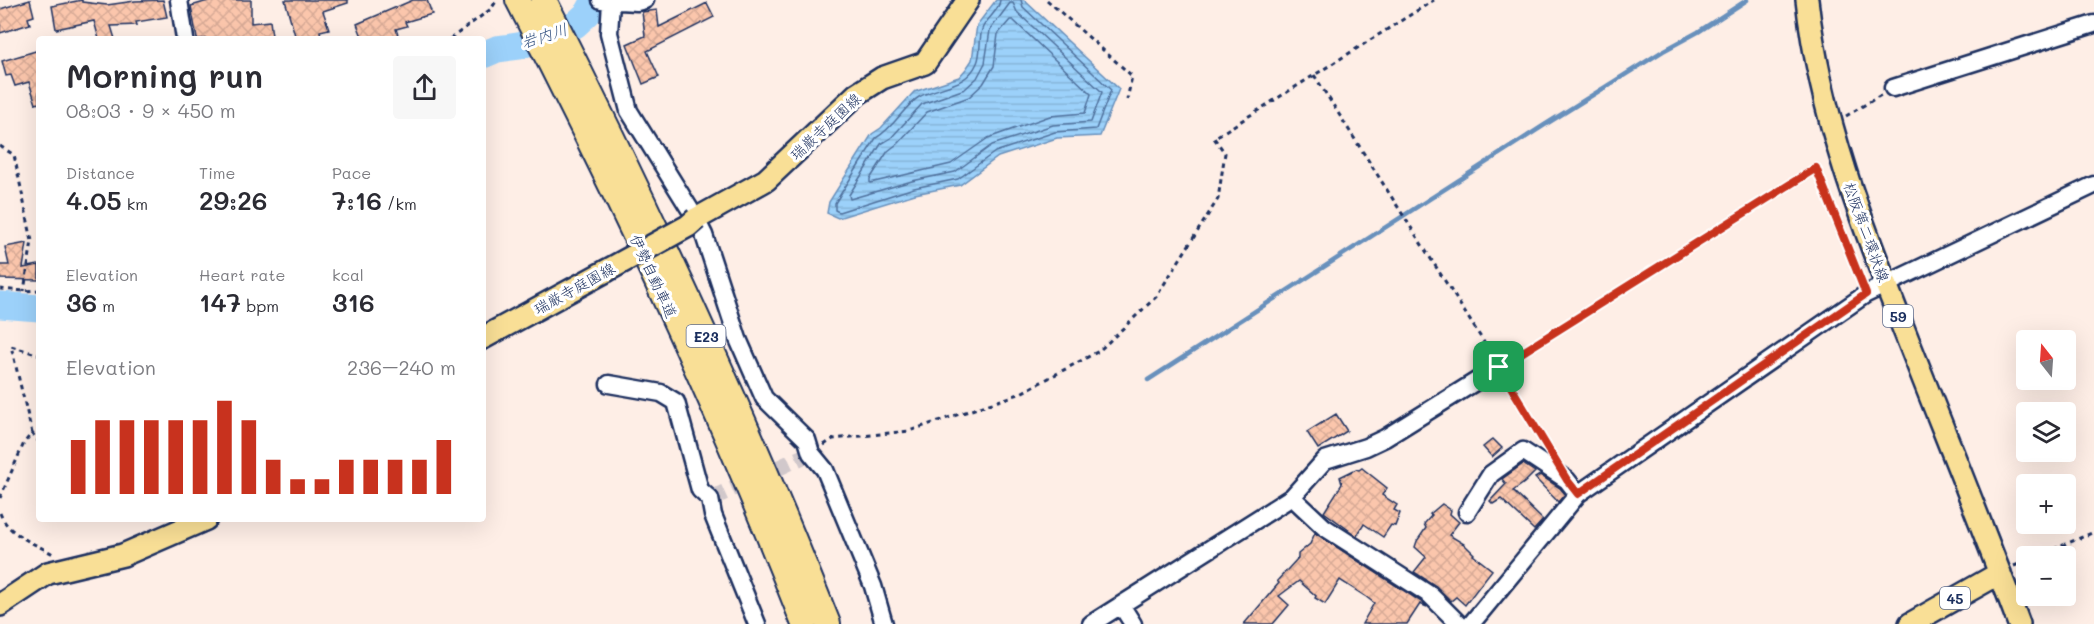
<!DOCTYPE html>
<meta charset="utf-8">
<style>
:root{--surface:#fff;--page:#f7f7f7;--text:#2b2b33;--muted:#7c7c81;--accent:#c8321e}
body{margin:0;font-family:Mali,"Klee One",sans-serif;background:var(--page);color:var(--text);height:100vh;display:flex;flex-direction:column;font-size:22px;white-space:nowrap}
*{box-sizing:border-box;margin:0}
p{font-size:20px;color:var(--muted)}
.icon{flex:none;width:33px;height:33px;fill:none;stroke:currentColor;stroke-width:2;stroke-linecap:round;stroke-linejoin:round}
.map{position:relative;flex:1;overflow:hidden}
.drawer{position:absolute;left:36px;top:36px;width:450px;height:486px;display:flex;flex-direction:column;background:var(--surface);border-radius:6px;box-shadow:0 6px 24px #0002}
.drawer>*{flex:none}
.needle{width:39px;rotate:343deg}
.fabs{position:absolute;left:2016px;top:330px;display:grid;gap:12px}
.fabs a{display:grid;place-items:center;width:60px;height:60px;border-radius:6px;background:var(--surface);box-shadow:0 6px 24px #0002;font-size:30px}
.pin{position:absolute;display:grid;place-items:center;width:51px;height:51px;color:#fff;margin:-26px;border-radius:12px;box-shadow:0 3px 9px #0006}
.round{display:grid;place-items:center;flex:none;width:63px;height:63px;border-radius:6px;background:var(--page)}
.overview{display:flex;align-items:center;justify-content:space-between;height:102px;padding:0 30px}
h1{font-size:33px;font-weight:600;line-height:45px}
.metrics{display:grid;grid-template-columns:repeat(3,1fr);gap:9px;height:102px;padding:6px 30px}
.metrics div{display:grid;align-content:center}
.metrics b{font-size:26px;font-weight:600}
.metrics small{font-size:16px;font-weight:400}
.metrics p{font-size:16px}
.chart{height:168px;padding:12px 30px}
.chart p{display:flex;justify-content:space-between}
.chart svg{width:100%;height:108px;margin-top:6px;stroke:var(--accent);stroke-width:6}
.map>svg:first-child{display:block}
</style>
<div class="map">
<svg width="2094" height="624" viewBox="0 0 2094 624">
<defs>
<pattern id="water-rules" width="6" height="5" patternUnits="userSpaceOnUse" patternTransform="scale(1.5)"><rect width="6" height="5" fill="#9cd1fa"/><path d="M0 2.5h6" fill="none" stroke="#86b4d9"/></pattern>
<pattern id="building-cross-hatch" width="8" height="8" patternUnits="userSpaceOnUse" patternTransform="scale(1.5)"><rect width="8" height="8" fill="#fbc6ac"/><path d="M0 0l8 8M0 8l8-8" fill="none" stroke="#d7aa96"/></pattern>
</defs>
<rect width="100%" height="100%" fill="#feeee6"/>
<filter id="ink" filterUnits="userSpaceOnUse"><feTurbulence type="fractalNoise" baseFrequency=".0167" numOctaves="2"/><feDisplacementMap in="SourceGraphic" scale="12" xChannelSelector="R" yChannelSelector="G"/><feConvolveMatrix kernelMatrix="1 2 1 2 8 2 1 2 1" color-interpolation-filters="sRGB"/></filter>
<g filter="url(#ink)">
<path fill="url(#water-rules)" stroke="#6890bc" stroke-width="1.5" d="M996 0H1024L1119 89 1100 136 1057 138 998 157 960 185 915 194 838 218 827 213 829 202 872 134 881 128 914 92 959 77 966 69 972 60 977 25Z"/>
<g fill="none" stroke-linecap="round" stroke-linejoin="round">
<path stroke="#4f709c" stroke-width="1.5" d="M1000 0C999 11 988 17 983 27 978 37 982 52 977 63 966 88 940 85 919 97 905 105 894 128 876 138L835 203V210L839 212 914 188 958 179 995 152 1055 132 1096 129 1111 90 1023 7 1021 0
M1010 3H1013L1017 12 1102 92 1091 122 1053 125 992 145 955 172 912 181 850 199 849 195 881 144 891 138 922 104 965 89 977 78 985 63 990 30Z
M1010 20H1013L1091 94 1085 113 1050 116 988 138 951 164 870 183V179L888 151 897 144 927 112 969 97 983 84 994 66 998 34Z"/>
<path stroke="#6890bc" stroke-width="4.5" d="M1148 380 1543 126 1663 51 1698 32 1747 0"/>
<path stroke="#9cd1fa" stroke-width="27" d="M483 55 497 49 519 46 575 25 588 13 595 0
M0 305 39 308"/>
</g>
<path fill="url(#building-cross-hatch)" stroke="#1b2f5e" stroke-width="1.5" d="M30 0 34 16 28 18 30 24 0 33V9Z
M82 0V2L107 5 135 1 163 0 167 17 136 22 137 25 111 26 115 39H99L94 21 56 29 52 6Z
M211 0H251V23L270 21 272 36 249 39H197L191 6Z
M285 0H348V3L323 11 329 29 320 31 321 36 313 39H296Z
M413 0H427L432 14 405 22 407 26 396 29 398 35 386 39H363L357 24Z
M707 3 714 17 647 51 659 77 643 84 627 44 645 36 642 12 657 10 659 27Z
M39 50V103L36 104 29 82 15 86 11 75 6 76 2 61Z
M27 243 23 268 39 265V280L0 279V265H9L5 247Z
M1336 414 1347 431 1318 449 1307 432Z
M1493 439 1502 448 1492 457 1483 447Z
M1523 464 1535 472 1524 483 1513 491 1543 520 1534 530 1501 499 1493 504 1490 501 1506 484 1502 479Z
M1362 468 1387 488 1382 495 1397 505 1394 510 1400 513 1395 526 1391 525 1383 537 1364 524 1357 536 1324 512 1342 484 1340 477 1356 469 1359 470Z
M1540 475 1560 488 1565 494 1558 502 1535 478Z
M1442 504 1451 510 1450 514 1459 522 1449 535 1464 544 1474 554 1473 555 1492 570 1465 605 1456 597 1451 601 1436 586 1414 572 1426 557 1415 547 1417 541 1426 528 1424 524 1432 515 1430 514Z
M1315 533 1423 603 1427 607 1420 604 1407 624H1362L1374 603 1365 596 1340 580 1325 604 1315 598 1316 596 1299 581 1279 596 1289 605 1273 624H1244L1279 583 1277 581 1298 558V554L1310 544Z"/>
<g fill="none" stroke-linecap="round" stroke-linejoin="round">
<path stroke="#d1c8cb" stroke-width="16" stroke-dasharray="16 8" stroke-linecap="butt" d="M710 499 811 453"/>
<g stroke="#1b2f5e" stroke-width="21">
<path id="minor" d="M179 0 185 39
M601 0 637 2 645 0
M611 2 609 33 629 111 696 219 704 235 738 339 764 398 807 440 811 453 825 470 873 586 884 624
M1893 88 2094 24
M609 384 661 393 676 402 700 490 710 499 713 515 757 624
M1292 497 1324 527 1430 595 1459 624
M1467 512 1491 474 1523 451 1567 480 1578 494
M1121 605 1133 624
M1091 624 1292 497 1325 460 1366 447 1385 438 1499 367
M1471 624 1578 494 1866 294 2094 185"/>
</g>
<g stroke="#1b2f5e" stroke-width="26">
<path id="major" d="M1807 0C1820 117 1863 227 1906 335 1944 432 1983 527 2019 624
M696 219 766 180 857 94 882 78 925 63 968 0
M483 338 606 271
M0 605 48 573 123 555 206 519
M1910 624 2000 573"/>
</g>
<g stroke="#1b2f5e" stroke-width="28">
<path id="highway" d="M518 0C623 203 721 411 804 624
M544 0C647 204 744 411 828 624"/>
</g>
<path stroke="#1b2f5e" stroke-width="3" stroke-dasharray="4.5 4.5" stroke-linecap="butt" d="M1047 0 1132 76 1127 100
M450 39 491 9 497 0
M1314 75 1492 355
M1846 116 1881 95
M0 146 14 155 32 241 24 291
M0 289 24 291 39 290
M1511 359 1816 168 1860 280
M1506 379 1548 448
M32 433 11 346 39 355
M824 445 833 439 909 431 1019 394 1099 351 1156 297 1218 199 1225 153 1214 138 1434 0
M0 498 24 443 32 433 39 442
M0 513C8 535 34 543 53 554
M2037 556 2094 532
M2014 566 2026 561"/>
<use href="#minor" stroke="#fff" stroke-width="16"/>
<use href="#major" stroke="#f9df96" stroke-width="21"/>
<use href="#highway" stroke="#f9df96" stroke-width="24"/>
<g stroke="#1b2f5e" stroke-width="26" stroke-linecap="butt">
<path id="major-bridge" d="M606 271 688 226 696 219"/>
</g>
<use href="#major-bridge" stroke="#f9df96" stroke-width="21"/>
</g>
</g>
<g fill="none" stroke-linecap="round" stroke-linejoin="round" filter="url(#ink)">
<g stroke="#fff" stroke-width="12">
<path id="route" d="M1816 168 1866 294 1578 494 1567 480 1499 367Z"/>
</g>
<use href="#route" stroke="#c8321e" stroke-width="8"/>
</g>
<g text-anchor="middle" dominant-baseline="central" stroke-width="6" stroke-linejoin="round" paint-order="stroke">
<g fill="#fff" stroke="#5f6d8e" stroke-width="1.5">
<rect x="1883" y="305" width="30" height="22" rx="4.5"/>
<rect x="686.5" y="325" width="39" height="22" rx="4.5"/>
<rect x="1940" y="587" width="30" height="22" rx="4.5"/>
</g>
<g font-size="14" font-weight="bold" fill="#1b2f5e">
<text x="1898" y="316">59</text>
<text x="706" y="336">E23</text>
<text x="1955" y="598">45</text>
</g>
<g font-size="15" fill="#1b2f5e" stroke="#fff">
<text transform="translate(825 126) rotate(-43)">瑞巌寺庭園線</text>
<text transform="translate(1867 232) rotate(70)">松阪第二環状線</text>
<text transform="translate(654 276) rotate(65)">伊勢自動車道</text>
<text transform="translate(574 288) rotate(-29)">瑞厳寺庭園線</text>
</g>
<g font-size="16" font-style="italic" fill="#3b5885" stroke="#fff">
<text transform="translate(544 35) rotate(-18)">岩内川</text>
</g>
</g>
</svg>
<div class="fabs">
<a><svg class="needle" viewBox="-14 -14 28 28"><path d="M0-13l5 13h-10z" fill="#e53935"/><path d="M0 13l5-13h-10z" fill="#7c7c81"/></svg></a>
<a><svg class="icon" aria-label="layers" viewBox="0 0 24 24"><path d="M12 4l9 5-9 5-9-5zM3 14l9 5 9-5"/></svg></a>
<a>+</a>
<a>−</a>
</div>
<div class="pin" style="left:1499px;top:367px;background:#1e9e55"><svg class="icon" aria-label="arrive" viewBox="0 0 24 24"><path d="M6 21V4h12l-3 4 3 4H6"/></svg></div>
<section class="drawer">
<div class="overview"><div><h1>Morning run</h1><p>08:03 · 9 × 450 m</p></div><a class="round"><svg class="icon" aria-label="share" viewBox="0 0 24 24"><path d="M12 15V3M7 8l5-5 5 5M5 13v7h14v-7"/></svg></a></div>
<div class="metrics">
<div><p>Distance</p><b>4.05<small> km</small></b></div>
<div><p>Time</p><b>29:26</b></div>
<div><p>Pace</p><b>7:16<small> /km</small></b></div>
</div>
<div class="metrics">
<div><p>Elevation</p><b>36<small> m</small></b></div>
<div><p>Heart rate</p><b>147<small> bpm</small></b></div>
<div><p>kcal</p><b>316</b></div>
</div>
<div class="chart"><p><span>Elevation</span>236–240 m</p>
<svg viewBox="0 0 160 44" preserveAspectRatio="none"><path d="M5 44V22M15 44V14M25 44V14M35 44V14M45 44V14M55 44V14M65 44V6M75 44V14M85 44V30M95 44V38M105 44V38M115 44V30M125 44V30M135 44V30M145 44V30M155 44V22"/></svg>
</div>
</section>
</div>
